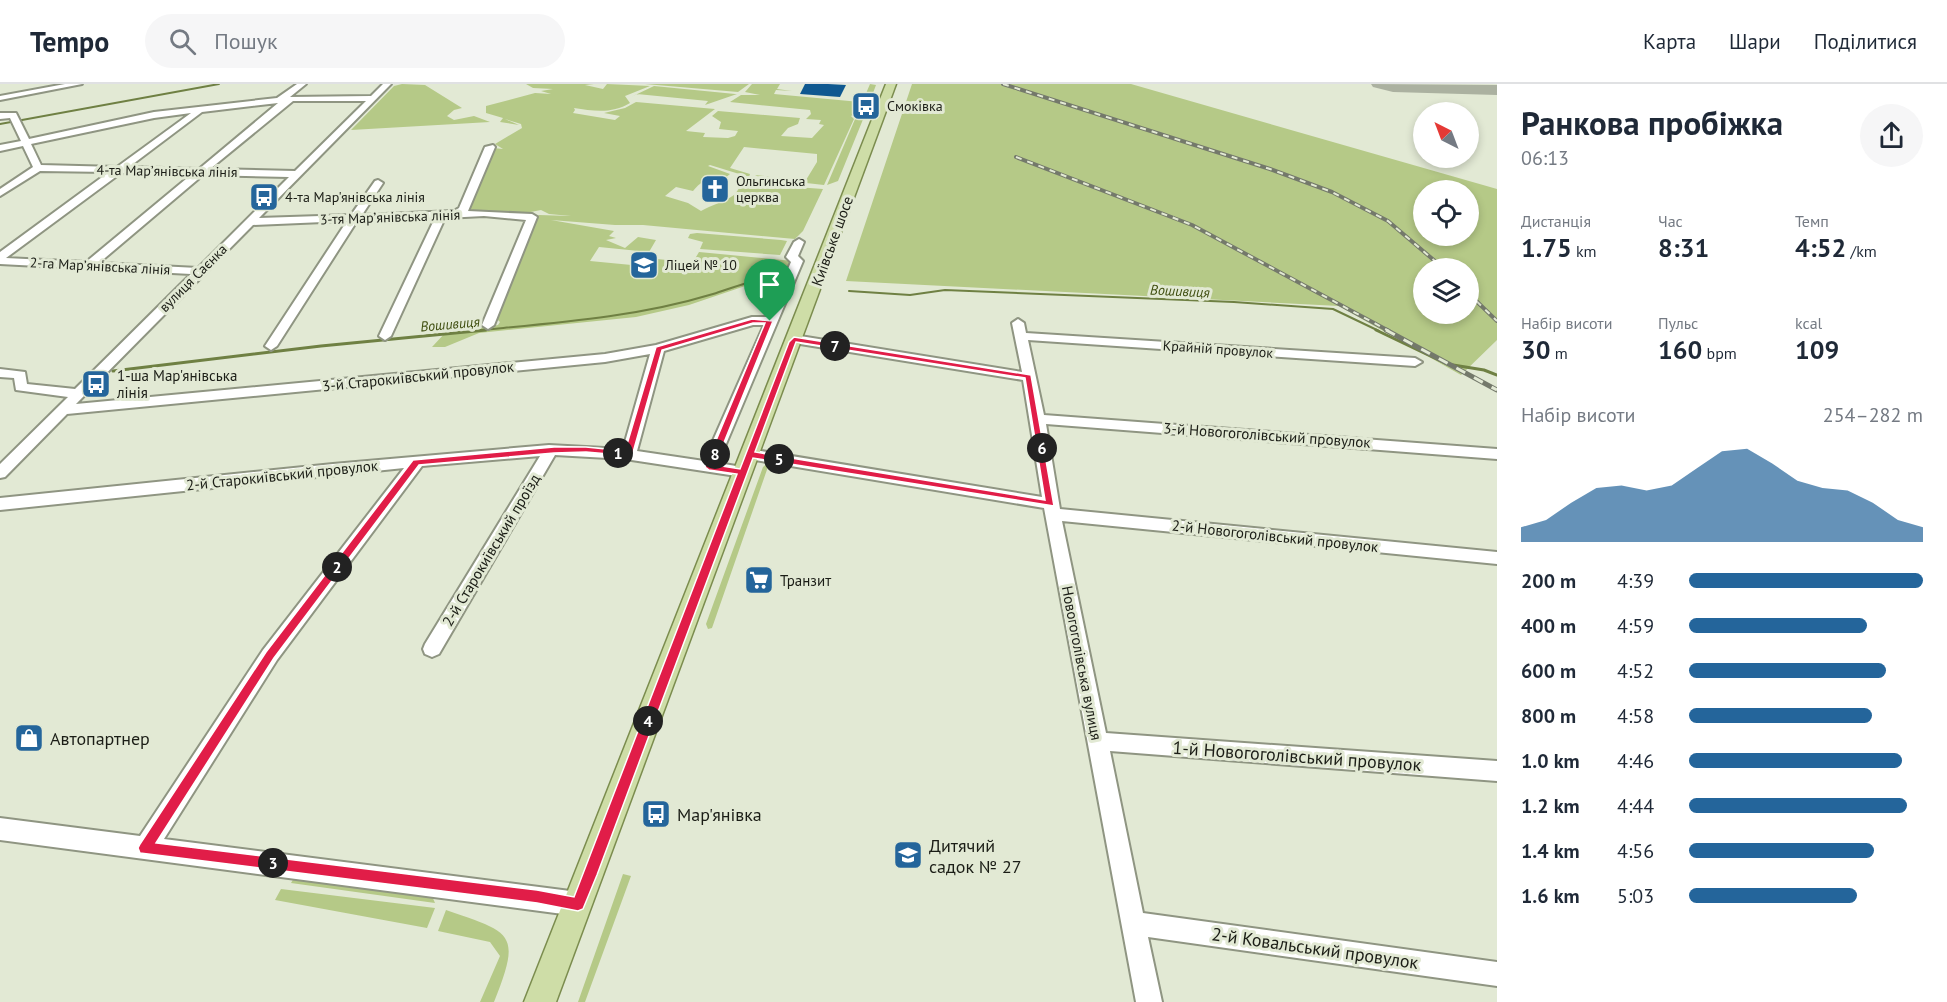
<!DOCTYPE html>
<html lang="uk">
<meta charset="utf-8">
<style>
:root{--surface:#fff;--page:#f6f6f7;--text:#1f2937;--muted:#747a83;--line:#e0e1e3;--accent:#24659b}
body{margin:0;font-family:"PT Sans",sans-serif;background:var(--page);color:var(--text);height:100vh;display:flex;flex-direction:column;font-size:22px;white-space:nowrap}
*{box-sizing:border-box;margin:0}
p{font-size:20px;color:var(--muted)}
.icon{flex:none;width:33px;height:33px;fill:none;stroke:currentColor;stroke-width:2;stroke-linecap:round;stroke-linejoin:round}
.map{position:relative;flex:1;overflow:hidden}
.sheet{display:flex;flex-direction:column;background:var(--surface);width:450px}
.sheet>*{flex:none}
.needle{width:39px;rotate:318deg}
.fabs{position:absolute;left:1413px;top:18px;display:grid;gap:12px}
.fabs a{display:grid;place-items:center;width:66px;height:66px;border-radius:50%;background:var(--surface);box-shadow:0 3px 9px #0003;font-size:30px}
.pin{position:absolute;display:grid;place-items:center;width:51px;height:51px;color:#fff;margin:-62px -26px;border-radius:50% 50% 50% 0;rotate:-45deg;box-shadow:0 0 6px #0007}
.pin .icon{rotate:45deg}
.km{position:absolute;width:30px;height:30px;margin:-15px;border-radius:50%;background:#222;color:#fff;font-size:16px;line-height:30px;text-align:center}
.round{display:grid;place-items:center;flex:none;width:63px;height:63px;border-radius:32px;background:var(--page)}
.overview{display:flex;align-items:center;justify-content:space-between;height:102px;padding:0 24px}
h1{font-size:33px;font-weight:800;line-height:45px}
.figures{display:grid;grid-template-columns:repeat(3,1fr);gap:9px;height:102px;padding:6px 24px}
.figures div{display:grid;align-content:center}
.figures b{font-size:26px;font-weight:800}
.figures small{font-size:16px;font-weight:400}
.figures p{font-size:16px}
.chart{height:168px;padding:12px 24px}
.chart p{display:flex;justify-content:space-between}
.chart svg{width:100%;height:108px;margin-top:6px;fill:var(--accent);opacity:.7}
ul{padding:0 24px;list-style:none;font-size:20px}
li{display:grid;grid-template-columns:96px 72px 1fr;align-items:center;height:45px}
li i{height:15px;border-radius:8px;background:var(--accent)}
header{display:flex;align-items:center;gap:36px;box-sizing:border-box;height:84px;padding:0 30px;background:var(--surface);border-bottom:2px solid var(--line)}
header strong{font-size:28px}
nav{display:flex;gap:33px;margin-inline-start:auto;font-size:21px}
.search{width:420px;height:54px;background:var(--page);display:flex;align-items:center;gap:15px;box-sizing:border-box;padding:0 21px;border-radius:33px;color:var(--muted);font-size:22px}
main{display:flex;flex:1;min-height:0}
.map>svg:first-child{display:block}
</style>
<header>
<strong>Tempo</strong>
<div class="search"><svg class="icon" aria-label="search" viewBox="0 0 24 24"><circle cx="10" cy="10" r="6"/><path d="M15 15l6 6"/></svg>Пошук</div>
<nav><a>Карта</a><a>Шари</a><a>Поділитися</a></nav>
</header>
<main>
<div class="map">
<svg width="1497" height="918" viewBox="0 0 1497 918">
<rect width="100%" height="100%" fill="#e2e9d4"/>
<path fill="#b5c987" fill-rule="evenodd" d="M402 0 425 1 462 24 454 26 447 32 454 36 474 32 490 38 351 46 394 2Z
M526 0H594L585 1 603 5 607 0 650 2 625 12 630 19C612 30 594 27 574 24L575 26 573 29 615 36 620 32 604 29 625 24 636 18 715 25 686 47 705 49 703 53 728 54 735 52 738 47 719 45 721 38 712 32 718 27 800 34 798 40 788 44 781 52 812 54 824 41 819 40 821 36 806 35 811 30 810 26 730 18 741 11H760L745 8 752 0H780L777 5 792 7 776 6 774 10 860 18 856 29 851 32 854 35 824 101 761 94 755 91 806 96 817 78V70L744 63 730 84 750 90 749 93 710 81 708 82 730 90 724 95C709 93 702 96 693 107L676 103 665 112 688 119 701 127C711 121 724 118 734 111 738 107 739 103 743 99L823 105 803 147 795 155 643 141H615L551 136 614 147 609 152 616 154 606 156 625 164 638 153 656 156 649 168 599 163 590 177 642 182 647 174 667 176 672 179 693 178 699 168 793 177 782 198 776 196 751 200 689 221 636 233 479 249 445 263H432L445 249 498 241 500 238 497 235 499 227 537 135 535 133 539 131 571 132 549 130 541 126 520 130 466 128 493 64 503 65 495 60 522 44 521 40 505 35 519 41 500 38 503 34 486 29V22L535 9 551 10 541 7 553 5 533 4Z
M645 0H749L738 8Z
M870 0 876 1 873 9 868 12 872 14 868 21 864 22 867 24 866 28 838 97 827 101Z
M912 0H1131L1497 105V256L1461 291 1339 222 846 197ZM1468 106V152H1424V106ZM1468 184V230H1424V184Z
M654 2 735 10H737L705 21 708 17 637 10 631 13Z
M697 149 781 156 787 157 780 171 700 165 703 158 688 154 690 150Z
M770 377 712 544 708 545 706 540 763 383Z
M623 790 631 792 585 918H578Z
M294 794 432 812 435 819 291 799Z
M281 805 435 824 427 844 275 816Z
M446 826C512 849 522 848 494 918H480L500 872 490 858 438 847Z"/>
<g fill="none" stroke-linecap="round" stroke-linejoin="round">
<path stroke="#6f8043" stroke-width="2" d="M0 40 219 0
M849 207 910 211 945 206 1234 218 1333 225 1379 247
M471 247C553 239 634 234 713 210 736 203 760 191 784 197"/>
<path stroke="#6f8043" stroke-width="3" d="M1376 246 1447 280 1484 286 1497 291
M113 287 321 262 486 246"/>
<path fill="#abb1a0" fill-rule="evenodd" d="M1371 0 1497 1V11L1393 8 1373 3Z"/>
</g>
<path fill="#0f5890" d="M805 0H828L846 1 840 13 800 10Z"/>
<g fill="none" stroke-linecap="round" stroke-linejoin="round">
<g stroke="#8f9582" stroke-width="4">
<path id="minor" d="M65 0H82L0 16V12Z
M297 0H306L290 13 371 12 383 0H391L259 134 351 131 375 97 378 96 383 99 362 131 454 127 459 124 485 63 493 61 495 63 468 127 532 130 537 133 494 241 488 245 482 241 526 136 484 132 445 134 391 252 385 256 379 252 435 134 357 137 277 262 271 266 265 262 347 137 253 141 76 320 605 270 656 261 752 233H767L791 178 786 173 794 158 799 155 804 158 798 172 803 177 718 379 748 384 751 388 748 392 743 393 625 375 555 371 439 570 432 573 425 570 423 565 425 560 540 372 422 382 277 576 164 755 578 808 586 812 590 820 586 828 578 832 0 756V734L140 752 263 566 404 384 0 426V414L333 380 549 361 623 365 650 270 605 278 67 330 5 393 0 394V380L68 313 16 306 14 294 0 293V285L25 288 27 300 75 305 191 190 0 180V168L109 88 40 87 0 112V105L33 83 23 62 0 67V61L21 57 10 34 0 35V29H16L29 55 154 28 277 14ZM293 17H366L295 87 210 85ZM278 19 199 85 129 83 202 28ZM191 29 117 83 41 81 31 60 154 34ZM121 89 192 90 86 178 6 174ZM203 91 289 93 198 184 99 179ZM753 241H764L704 377 637 367 664 267Z
M1018 235 1024 239 1026 249 1415 274 1422 278 1415 282 1028 256 1044 331 1497 365V375L1046 340 1060 425 1497 468V480L1062 437 1106 649 1497 677V697L1110 667 1143 829 1497 878V902L1148 853 1162 918H1136L1044 424 749 375 742 370 749 365 1042 413 1023 296 794 259 788 255 794 251 1022 288 1012 239Z"/>
</g>
<g stroke="#7b8c4e" stroke-width="3">
<path id="major" d="M886 0H896L556 918H524Z"/>
</g>
<use href="#minor" fill="#fff" fill-rule="evenodd"/>
<use href="#major" fill="#cedda7" fill-rule="evenodd"/>
<g stroke="#74796b" stroke-width="4">
<path id="rail-far1" d="M1003 0 1270 85 1332 108 1388 137 1443 184
M1016 73 1192 141 1389 247
M1468 209 1497 237"/>
</g>
<g stroke="#74796b" stroke-width="5">
<path id="rail" d="M1386 246 1497 306"/>
</g>
<use href="#rail-far1" stroke="#e2e9d4" stroke-width="2" stroke-dasharray="6" stroke-linecap="butt"/>
<use href="#rail" stroke="#e2e9d4" stroke-width="3" stroke-dasharray="10" stroke-linecap="butt"/>
</g>
<path fill="#e11d48" stroke="#fff" stroke-width="1.5" fill-rule="evenodd" d="M752 235 773 237 715 381 740 385 789 258 794 253 1031 291 1054 422 753 374 597 791 583 825 578 827 537 819 140 769 138 764 140 760 266 568 413 376 554 363H586L625 367 656 263ZM753 239H765L705 383 709 386 737 390 574 813 537 806 156 759 274 574 419 381 554 369 586 368 632 372 662 266ZM796 258 1025 294 1045 416 755 368Z"/>
<defs>
<g id="bus-square" transform="scale(1.5)"><rect x="-9" y="-9" width="18" height="18" rx="4" fill="#24659b" stroke="#e2e9d4"/><path d="M-5-6H5V4H4V6H2V4H-2V6H-4V4H-5ZM-3.5-4V0h7V-4ZM-3.5 1.2v1.5H-2V1.2ZM2 1.2v1.5H3.5V1.2Z" fill="#fff"/></g>
<g id="church-square" transform="scale(1.5)"><rect x="-9" y="-9" width="18" height="18" rx="4" fill="#24659b" stroke="#e2e9d4"/><path d="M-1.2-6h2.4v3.5h3.3v2.4h-3.3V6h-2.4V-.1h-3.3v-2.4h3.3Z" fill="#fff"/></g>
<g id="school-square" transform="scale(1.5)"><rect x="-9" y="-9" width="18" height="18" rx="4" fill="#24659b" stroke="#e2e9d4"/><path d="M0-5L7-2L0 1L-7-2ZM-4 1L0 2.5L4 1V4Q0 6-4 4Z" fill="#fff"/></g>
<g id="supermarket-square" transform="scale(1.5)"><rect x="-9" y="-9" width="18" height="18" rx="4" fill="#24659b" stroke="#e2e9d4"/><path d="M-6-5.5h2.5l.6 2H6L4.5 2H-2.5L-4.4-4H-6ZM-1.5 3.2a1.3 1.3 0 1 0 .1 0ZM3 3.2a1.3 1.3 0 1 0 .1 0Z" fill="#fff"/></g>
<g id="shop-square" transform="scale(1.5)"><rect x="-9" y="-9" width="18" height="18" rx="4" fill="#24659b" stroke="#e2e9d4"/><path d="M-5-2.5h2.3a2.7 3.5 0 0 1 5.4 0H5L5.5 6h-11ZM-1.5-2.5h3a1.5 2.3 0 0 0-3 0Z" fill="#fff"/></g>
</defs>
<g fill-rule="evenodd">
<use href="#bus-square" x="866" y="22"/>
<use href="#church-square" x="715" y="105"/>
<use href="#bus-square" x="264" y="113"/>
<use href="#school-square" x="644" y="181"/>
<use href="#bus-square" x="96" y="300"/>
<use href="#supermarket-square" x="759" y="496"/>
<use href="#shop-square" x="29" y="654"/>
<use href="#bus-square" x="656" y="730"/>
<use href="#school-square" x="908" y="771"/>
</g>
<g text-anchor="middle" dominant-baseline="central" stroke-width="6" stroke-linejoin="round" paint-order="stroke">
<g font-size="14" fill="#1b1d16" stroke="#e2e9d4" text-anchor="start">
<text x="887" y="22">Смоківка</text>
<text x="736" y="97">Ольгинська<tspan x="736" dy="16">церква</tspan></text>
<text x="285" y="113">4-та Мар'янівська лінія</text>
<text x="665" y="181">Ліцей № 10</text>
</g>
<g font-size="14" fill="#1b1d16" stroke="#e2e9d4">
<text transform="translate(167 87) rotate(1)">4-та Марʼянівська лінія</text>
<text transform="translate(390 133) rotate(-2)">3-тя Марʼянівська лінія</text>
<text transform="translate(100 182) rotate(3)">2-га Марʼянівська лінія</text>
<text transform="translate(193 194) rotate(-45)">вулиця Саєнка</text>
<text transform="translate(1218 265) rotate(4)">Крайній провулок</text>
</g>
<g font-size="14" font-style="italic" fill="#404f11" stroke="#e2e9d4">
<text transform="translate(1180 207) rotate(3)">Вошивиця</text>
<text transform="translate(450 240) rotate(-5)">Вошивиця</text>
</g>
<g font-size="15" fill="#1b1d16" stroke="#e2e9d4">
<text transform="translate(832 157) rotate(-70)">Київське шосе</text>
<text transform="translate(418 292) rotate(-6)">3-й Старокиївський провулок</text>
<text transform="translate(1267 351) rotate(4)">3-й Новогоголівський провулок</text>
<text transform="translate(282 391) rotate(-6)">2-й Старокиївський провулок</text>
<text transform="translate(1275 452) rotate(6)">2-й Новогоголівський провулок</text>
<text transform="translate(491 466) rotate(-59)">2-й Старокиївський проїзд</text>
<text transform="translate(1082 579) rotate(79)">Новогоголівська вулиця</text>
</g>
<g font-size="15" fill="#1b1d16" stroke="#e2e9d4" text-anchor="start">
<text x="117" y="291">1-ша Мар'янівська<tspan x="117" dy="17">лінія</tspan></text>
<text x="780" y="496">Транзит</text>
</g>
<g font-size="18" fill="#1b1d16" stroke="#e2e9d4" text-anchor="start">
<text x="50" y="654">Автопартнер</text>
<text x="677" y="730">Мар'янівка</text>
<text x="929" y="761">Дитячий<tspan x="929" dy="21">садок № 27</tspan></text>
</g>
<g font-size="18" fill="#1b1d16" stroke="#e2e9d4">
<text transform="translate(1297 672) rotate(4)">1-й Новогоголівський провулок</text>
<text transform="translate(1315 864) rotate(8)">2-й Ковальський провулок</text>
</g>
</g>
</svg>
<div class="fabs">
<a><svg class="needle" viewBox="-14 -14 28 28"><path d="M0-13l5 13h-10z" fill="#e53935"/><path d="M0 13l5-13h-10z" fill="#747a83"/></svg></a>
<a><svg class="icon" aria-label="locate" viewBox="0 0 24 24"><circle cx="12" cy="12" r="6"/><path d="M12 2v4M12 18v4M2 12h4M18 12h4"/></svg></a>
<a><svg class="icon" aria-label="layers" viewBox="0 0 24 24"><path d="M12 4l9 5-9 5-9-5zM3 14l9 5 9-5"/></svg></a>
</div>
<div class="pin" style="left:770px;top:237px;background:#1e9e55"><svg class="icon" aria-label="arrive" viewBox="0 0 24 24"><path d="M6 21V4h12l-3 4 3 4H6"/></svg></div>
<b class="km" style="left:618px;top:369px">1</b>
<b class="km" style="left:337px;top:483px">2</b>
<b class="km" style="left:273px;top:779px">3</b>
<b class="km" style="left:648px;top:637px">4</b>
<b class="km" style="left:779px;top:375px">5</b>
<b class="km" style="left:1042px;top:364px">6</b>
<b class="km" style="left:835px;top:262px">7</b>
<b class="km" style="left:715px;top:370px">8</b>
</div>
<section class="sheet">
<div class="overview"><div><h1>Ранкова пробіжка</h1><p>06:13</p></div><a class="round"><svg class="icon" aria-label="share" viewBox="0 0 24 24"><path d="M12 15V3M7 8l5-5 5 5M5 13v7h14v-7"/></svg></a></div>
<div class="figures">
<div><p>Дистанція</p><b>1.75<small> km</small></b></div>
<div><p>Час</p><b>8:31</b></div>
<div><p>Темп</p><b>4:52<small> /km</small></b></div>
</div>
<div class="figures">
<div><p>Набір висоти</p><b>30<small> m</small></b></div>
<div><p>Пульс</p><b>160<small> bpm</small></b></div>
<div><p>kcal</p><b>109</b></div>
</div>
<div class="chart"><p><span>Набір висоти</span>254–282 m</p>
<svg viewBox="0 0 160 44" preserveAspectRatio="none"><path d="M0 44V38L10 35L20 28L30 22L40 21L50 23L60 21L70 14L80 7L90 6L100 12L110 19L120 22L130 23L140 28L150 35L160 38V44z"/></svg>
</div>
<ul>
<li><b>200 m</b>4:39<i style="width:100%"></i></li>
<li><b>400 m</b>4:59<i style="width:76%"></i></li>
<li><b>600 m</b>4:52<i style="width:84%"></i></li>
<li><b>800 m</b>4:58<i style="width:78%"></i></li>
<li><b>1.0 km</b>4:46<i style="width:91%"></i></li>
<li><b>1.2 km</b>4:44<i style="width:93%"></i></li>
<li><b>1.4 km</b>4:56<i style="width:79%"></i></li>
<li><b>1.6 km</b>5:03<i style="width:72%"></i></li>
</ul>
</section>
</main>
